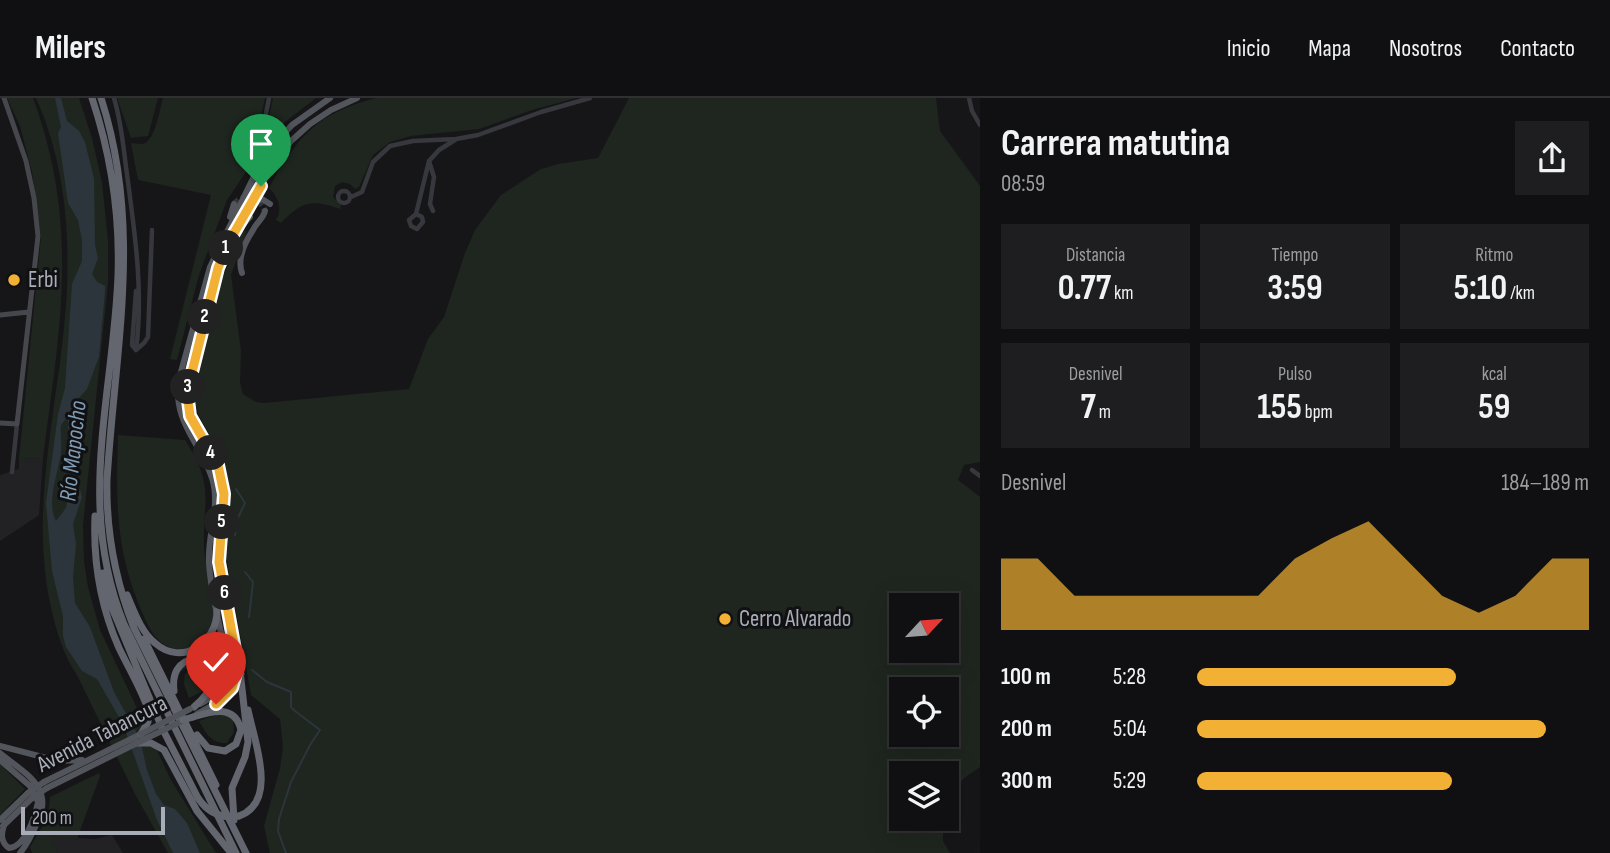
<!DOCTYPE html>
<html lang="es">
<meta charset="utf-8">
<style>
:root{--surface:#101012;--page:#1e1e20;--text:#f1f3f6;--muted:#9c9d9f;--line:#303032;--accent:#f2b134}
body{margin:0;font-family:"Sofia Sans Condensed",sans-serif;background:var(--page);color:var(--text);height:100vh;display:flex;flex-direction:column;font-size:26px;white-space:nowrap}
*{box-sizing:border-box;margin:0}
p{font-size:23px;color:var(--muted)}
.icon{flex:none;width:38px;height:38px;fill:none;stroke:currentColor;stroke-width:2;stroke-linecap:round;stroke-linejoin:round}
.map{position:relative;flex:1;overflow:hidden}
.panel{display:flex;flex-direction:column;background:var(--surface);width:630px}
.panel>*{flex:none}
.needle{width:46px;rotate:64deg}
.tools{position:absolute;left:889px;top:495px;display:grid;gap:14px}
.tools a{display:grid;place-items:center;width:70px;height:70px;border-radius:0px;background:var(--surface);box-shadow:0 7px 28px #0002,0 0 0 2px var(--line);font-size:35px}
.scale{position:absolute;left:21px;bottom:18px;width:144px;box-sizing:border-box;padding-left:7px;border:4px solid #a8adb8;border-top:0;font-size:19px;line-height:24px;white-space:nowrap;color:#a8adb8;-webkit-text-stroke:5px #111113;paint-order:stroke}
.pin{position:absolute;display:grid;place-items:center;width:60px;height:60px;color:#fff;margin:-72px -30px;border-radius:50% 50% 50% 0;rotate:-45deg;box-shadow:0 0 7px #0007}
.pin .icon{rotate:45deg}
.km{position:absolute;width:35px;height:35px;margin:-18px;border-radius:50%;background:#222;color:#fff;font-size:19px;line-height:35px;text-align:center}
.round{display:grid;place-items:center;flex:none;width:74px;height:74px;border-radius:0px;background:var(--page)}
.head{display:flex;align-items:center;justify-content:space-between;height:119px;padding:0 21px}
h1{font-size:38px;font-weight:700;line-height:52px}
.metrics{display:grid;grid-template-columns:repeat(3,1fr);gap:10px;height:119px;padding:7px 21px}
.metrics div{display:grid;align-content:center;border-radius:0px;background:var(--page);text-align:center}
.metrics b{font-size:35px;font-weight:700}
.metrics small{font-size:19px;font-weight:400}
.metrics p{font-size:19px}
.chart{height:196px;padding:14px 21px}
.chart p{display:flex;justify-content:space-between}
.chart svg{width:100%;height:126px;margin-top:7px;fill:var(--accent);opacity:.7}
ul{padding:0 21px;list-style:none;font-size:23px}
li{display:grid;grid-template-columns:112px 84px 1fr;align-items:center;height:52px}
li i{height:18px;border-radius:9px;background:var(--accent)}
header{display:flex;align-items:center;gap:42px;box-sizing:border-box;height:98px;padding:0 35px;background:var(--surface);border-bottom:2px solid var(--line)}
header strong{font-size:33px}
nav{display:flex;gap:38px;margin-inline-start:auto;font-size:24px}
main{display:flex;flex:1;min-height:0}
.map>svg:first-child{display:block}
</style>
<header>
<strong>Milers</strong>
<nav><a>Inicio</a><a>Mapa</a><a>Nosotros</a><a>Contacto</a></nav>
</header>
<main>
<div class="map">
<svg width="980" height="755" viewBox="0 0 980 755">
<rect width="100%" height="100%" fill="#161618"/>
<path fill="#222225" d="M43 360 39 417 0 443V377L19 371V361Z
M112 737 123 755H57L50 738 95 741Z"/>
<path fill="#1e261f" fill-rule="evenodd" d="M7 0H33C80 128 60 230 43 360L19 361 41 139 32 74 20 28Z
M36 0H79L92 40 102 84 108 142V185L83 427 84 463 88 489 100 532 171 682 216 755H168L135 696 77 577C65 559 58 539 53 518 27 414 58 313 66 208 71 138 65 65 36 0Z
M117 0H158L148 38 131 40Z
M163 0H265L250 68 227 102 199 177 177 262 170 261 211 97 138 82 131 45C134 45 138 46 142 46 155 45 160 10 163 0Z
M273 0H316L285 24 261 56Z
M376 0H576L532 12 479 31 411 38 390 44 373 57 359 89 355 91 350 86 342 84 335 88 333 99 341 107 340 111C312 101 302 103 281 125L276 122C283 111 278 98 269 90 297 39 317 15 376 0Z
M629 0H936L940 33 980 88V364L964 367 958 382 980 399V669L964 680 947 700V676H901V721H943V743L950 755H270L264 728 280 670 283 649 280 621 251 597 226 459 229 383 224 364 199 318 194 301 195 285 214 200 242 134 247 132 231 177 241 253 240 285 243 296 256 304 264 305 409 291 428 241 444 219 465 155 475 132 501 97 541 71 558 66 598 60ZM901 508H947V553H901ZM901 592H947V637H901Z
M118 337 185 342C215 390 203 397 204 448 204 469 218 510 212 527 208 540 195 551 181 551 159 552 149 531 142 514 115 451 116 404 118 337Z
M218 532C222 553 231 579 213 595L217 581 208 564 195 558 210 548Z
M194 565 207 571 210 584 205 592 189 600 184 586 185 576 193 570H198L205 581C205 562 187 566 177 577L181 570Z
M218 616H224L233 621 234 634 227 645C211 646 206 635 199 623Z
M0 666 25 691 0 717Z
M99 675 100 678 77 741 51 738 57 755H32L30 749 48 719 50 699Z"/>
<path fill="#2c353c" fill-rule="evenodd" d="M55 0H61L67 23 79 33 85 44 94 81 95 147 98 160 92 176 97 184 105 188V193L99 259 87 291 79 300 75 314 74 370 82 399 73 426 76 446 73 479 75 505 90 529 114 594 140 641 147 672 156 696 164 707 175 711 187 725 200 755H173L157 722 123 626 97 581 82 573 66 549 63 538V518L52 473 46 405 58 316 65 290 72 186 82 163V142L78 122 68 105 58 35 61 29ZM68 318 69 394 66 410 56 423C46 404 58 376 61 355 62 346 60 336 61 327Z"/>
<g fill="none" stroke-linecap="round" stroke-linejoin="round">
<path stroke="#2c353c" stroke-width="2" d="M235 437 236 424 245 405 236 391
M245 474 253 484 249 519
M252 572 267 584 291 594V609L295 613 320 632 310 647 291 684 279 721 278 733 286 755"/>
<path stroke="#333438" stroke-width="6" stroke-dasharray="6 3" stroke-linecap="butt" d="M250 101 253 108 250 119
M234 106C244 94 260 99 265 113"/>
<path stroke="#37383d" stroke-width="4.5" d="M114 0C121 23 123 45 126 69 134 130 144 191 136 252
M969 0 972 13 980 27
M258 57 269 0
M429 63 434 79 430 106 433 113
M338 99a6 6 0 1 1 12 0a6 6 0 1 1-12 0Z
M351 99 362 94 373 64 390 48 413 43 456 41 478 37 541 14 590 0
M416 116 422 119 423 124 417 131 411 128 409 122 416 116 429 63 439 52 455 42
M136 252 144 245 148 239 152 132
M136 252 132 247 136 193
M972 372 980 378
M12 374 17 326"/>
<path stroke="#45474d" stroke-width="5" d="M0 217 29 214
M0 325 17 326 38 138 34 100 26 63 4 0"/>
<path stroke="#53555c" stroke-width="6" d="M252 105 262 101 270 106
M230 119 234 106
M238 132 250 119
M242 175C237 161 245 144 253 132 257 124 263 121 265 113
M200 606C215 598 228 591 228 571 223 536 211 501 209 465 207 436 221 409 212 380 200 343 172 324 179 281L210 169 260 66 271 50 292 27 330 0
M197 616C220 604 235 595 238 568L220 464 224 402 223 384 218 367 190 318 187 300 189 282 217 170 230 142 271 70 291 43 310 26 331 12 357 0
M0 648 58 663 82 662
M0 655C25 676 55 689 37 725 32 736 28 746 20 755
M0 662 30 688 38 704C35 719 25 749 9 750 0 744 1 735 5 725
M44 684 141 636
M47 690 137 645
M0 722 28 695
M3 728 32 700"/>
<path stroke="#63666e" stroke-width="7" d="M92 0C111 57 120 119 118 178 113 299 76 408 124 526L236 755
M101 0C143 130 115 250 107 382 106 433 115 482 134 530L246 755
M95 418C93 465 100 507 119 550 129 571 142 592 149 614L148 624 141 636
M103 475 112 510 162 630 198 700
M127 497C134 513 141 534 155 545 182 569 217 545 217 513
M144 541 216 687
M238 562 241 576
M174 593C172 577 177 563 195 561 230 569 210 595 194 609
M193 619C212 613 235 606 241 632L236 646 225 653 208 650 197 637
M138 645H151L164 652 197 713 231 755
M239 718C279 704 254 642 248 612
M234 722 232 690 245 659 248 644 240 573"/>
<path stroke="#53555c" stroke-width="6" d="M141 636 190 611
M137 645 186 621
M28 695 44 684
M32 700 47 690"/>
<path stroke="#63666e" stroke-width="7" d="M183 622 193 619
M198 700C208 715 221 721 239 718"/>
</g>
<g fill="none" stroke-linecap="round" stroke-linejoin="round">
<g stroke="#fff" stroke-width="14">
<path id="route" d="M216 606 232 590 238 568 219 464 224 396 218 367 190 318 187 294 218 170 230 142 261 88"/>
</g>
<use href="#route" stroke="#f2b134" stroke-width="9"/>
</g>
<g fill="#f2b134" stroke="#111113" stroke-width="2.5">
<circle cx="14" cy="182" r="7"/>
<circle cx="725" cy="521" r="7"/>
</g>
<g text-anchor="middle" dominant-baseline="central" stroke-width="6" stroke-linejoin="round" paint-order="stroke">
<g font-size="23" fill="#a8adb8" stroke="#111113" text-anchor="start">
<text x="28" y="182">Erbi</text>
<text x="739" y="521">Cerro Alvarado</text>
</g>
<g font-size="23" fill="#a8adb8" stroke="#111113">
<text transform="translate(102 636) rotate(-27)">Avenida Tabancura</text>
</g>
<g font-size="24" font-style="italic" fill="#7f9bb3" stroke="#111113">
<text transform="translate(73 353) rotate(-84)">Río Mapocho</text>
</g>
</g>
</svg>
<div class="tools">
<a><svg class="needle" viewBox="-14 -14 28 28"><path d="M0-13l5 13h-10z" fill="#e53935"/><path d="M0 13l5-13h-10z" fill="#9c9d9f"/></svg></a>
<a><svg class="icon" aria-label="locate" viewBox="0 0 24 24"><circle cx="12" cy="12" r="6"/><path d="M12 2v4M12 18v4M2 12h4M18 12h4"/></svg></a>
<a><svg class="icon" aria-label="layers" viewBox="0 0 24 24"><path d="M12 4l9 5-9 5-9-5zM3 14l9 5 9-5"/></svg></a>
</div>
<div class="scale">200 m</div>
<div class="pin" style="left:261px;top:88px;background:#1e9e55"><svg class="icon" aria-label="arrive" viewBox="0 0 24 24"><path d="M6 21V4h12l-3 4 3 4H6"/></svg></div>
<div class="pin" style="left:216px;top:606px;background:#d93025"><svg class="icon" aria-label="check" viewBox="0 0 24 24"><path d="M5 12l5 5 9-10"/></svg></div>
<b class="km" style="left:226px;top:150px">1</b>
<b class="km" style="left:205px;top:219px">2</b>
<b class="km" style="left:188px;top:289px">3</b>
<b class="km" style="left:211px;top:355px">4</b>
<b class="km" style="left:222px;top:424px">5</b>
<b class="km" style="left:225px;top:495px">6</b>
</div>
<section class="panel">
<div class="head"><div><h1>Carrera matutina</h1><p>08:59</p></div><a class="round"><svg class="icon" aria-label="share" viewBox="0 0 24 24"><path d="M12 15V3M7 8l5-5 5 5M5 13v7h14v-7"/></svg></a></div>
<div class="metrics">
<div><p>Distancia</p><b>0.77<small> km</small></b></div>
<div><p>Tiempo</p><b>3:59</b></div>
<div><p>Ritmo</p><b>5:10<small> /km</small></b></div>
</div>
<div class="metrics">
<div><p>Desnivel</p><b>7<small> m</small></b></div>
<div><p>Pulso</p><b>155<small> bpm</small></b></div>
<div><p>kcal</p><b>59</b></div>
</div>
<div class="chart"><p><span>Desnivel</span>184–189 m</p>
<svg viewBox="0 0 160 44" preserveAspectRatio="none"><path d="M0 44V19L10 19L20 32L30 32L40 32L50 32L60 32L70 32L80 19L90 12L100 6L110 19L120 32L130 38L140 32L150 19L160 19V44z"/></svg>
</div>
<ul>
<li><b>100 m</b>5:28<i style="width:66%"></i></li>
<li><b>200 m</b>5:04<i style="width:89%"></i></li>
<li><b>300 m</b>5:29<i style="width:65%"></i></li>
</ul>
</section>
</main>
